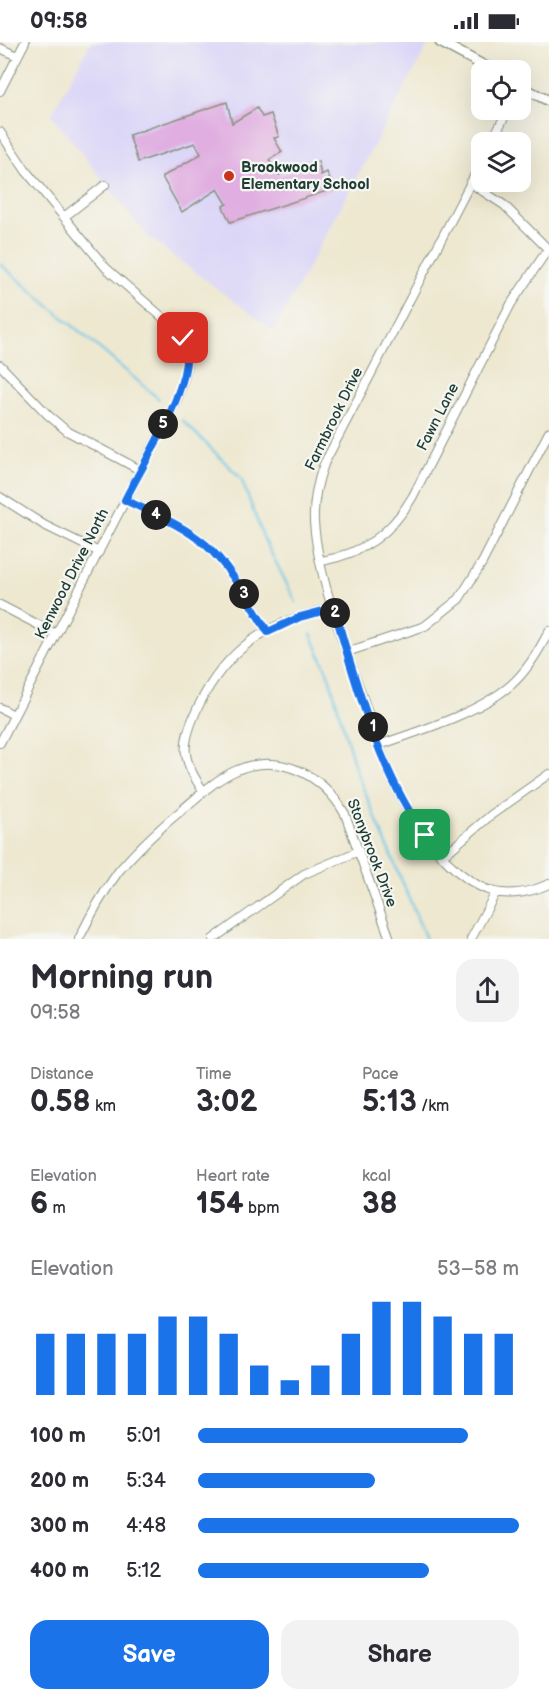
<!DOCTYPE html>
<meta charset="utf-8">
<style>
:root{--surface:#fff;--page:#f2f2f3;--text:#2b2b33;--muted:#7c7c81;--accent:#1a73e8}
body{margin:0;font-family:"Balsamiq Sans",sans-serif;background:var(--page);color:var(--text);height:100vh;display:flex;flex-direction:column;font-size:22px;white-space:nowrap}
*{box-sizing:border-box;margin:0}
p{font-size:20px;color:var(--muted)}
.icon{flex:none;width:33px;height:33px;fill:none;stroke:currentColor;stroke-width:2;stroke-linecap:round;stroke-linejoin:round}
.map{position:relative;height:897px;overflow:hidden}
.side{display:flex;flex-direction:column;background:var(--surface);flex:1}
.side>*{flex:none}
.buttons{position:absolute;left:471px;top:18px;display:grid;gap:12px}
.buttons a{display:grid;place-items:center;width:60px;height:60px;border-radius:12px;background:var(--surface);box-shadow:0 6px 24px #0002;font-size:30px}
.pin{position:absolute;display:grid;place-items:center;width:51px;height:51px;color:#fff;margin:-26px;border-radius:12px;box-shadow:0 3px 9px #0006}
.km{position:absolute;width:30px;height:30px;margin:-15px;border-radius:50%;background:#222;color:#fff;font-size:16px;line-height:30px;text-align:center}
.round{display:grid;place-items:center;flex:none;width:63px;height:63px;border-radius:18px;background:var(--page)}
.summary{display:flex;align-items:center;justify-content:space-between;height:102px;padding:0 30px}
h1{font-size:33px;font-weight:800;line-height:45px}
.figures{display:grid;grid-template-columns:repeat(3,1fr);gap:9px;height:102px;padding:6px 30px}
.figures div{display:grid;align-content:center}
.figures b{font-size:30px;font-weight:800}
.figures small{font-size:16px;font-weight:400}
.figures p{font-size:16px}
.chart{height:168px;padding:12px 30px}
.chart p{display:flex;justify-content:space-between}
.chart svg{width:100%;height:108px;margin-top:6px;stroke:var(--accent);stroke-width:6}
.action{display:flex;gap:12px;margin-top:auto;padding:12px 30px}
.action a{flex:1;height:69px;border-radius:18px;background:var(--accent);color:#fff;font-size:24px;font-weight:800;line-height:69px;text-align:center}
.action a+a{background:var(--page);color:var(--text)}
ul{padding:0 30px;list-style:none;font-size:20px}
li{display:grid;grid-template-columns:96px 72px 1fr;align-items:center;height:45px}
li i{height:15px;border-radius:8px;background:var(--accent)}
.status{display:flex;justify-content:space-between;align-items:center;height:42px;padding:0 30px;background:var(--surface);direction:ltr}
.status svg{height:16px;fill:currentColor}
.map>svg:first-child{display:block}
</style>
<div class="status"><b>09:58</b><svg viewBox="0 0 49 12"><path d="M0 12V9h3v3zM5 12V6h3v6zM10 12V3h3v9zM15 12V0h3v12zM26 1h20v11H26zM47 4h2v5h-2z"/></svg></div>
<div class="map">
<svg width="549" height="897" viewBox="0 0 549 897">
<rect width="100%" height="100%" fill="#f6f6f2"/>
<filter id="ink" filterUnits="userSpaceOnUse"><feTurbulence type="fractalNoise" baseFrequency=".0167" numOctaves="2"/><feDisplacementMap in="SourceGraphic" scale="12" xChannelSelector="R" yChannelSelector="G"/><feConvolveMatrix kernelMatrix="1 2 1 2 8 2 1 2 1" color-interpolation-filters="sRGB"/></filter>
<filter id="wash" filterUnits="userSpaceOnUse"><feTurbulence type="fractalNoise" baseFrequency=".008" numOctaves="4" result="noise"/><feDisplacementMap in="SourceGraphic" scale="24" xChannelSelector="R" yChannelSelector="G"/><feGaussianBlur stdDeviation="1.35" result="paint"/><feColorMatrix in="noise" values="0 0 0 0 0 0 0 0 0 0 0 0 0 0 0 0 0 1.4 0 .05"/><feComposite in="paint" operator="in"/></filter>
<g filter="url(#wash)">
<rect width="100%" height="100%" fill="#eee8d0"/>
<path fill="#dbd6f7" d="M91 0 429 1 274 289 148 195 51 73Z"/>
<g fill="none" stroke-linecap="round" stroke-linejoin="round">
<path stroke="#69c4e7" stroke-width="2" d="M0 222 159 357
M182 378 241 436 264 497 296 560
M311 592 329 634 356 729 426 897"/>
</g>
<g id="blocks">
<path fill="#e0aee0" d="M227 60 232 81 257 66 262 75 271 72 279 95 274 96 282 110 269 118 279 133 318 119 321 133 327 130 333 147 230 180 224 167 223 164 227 162 218 147 182 170 162 135 201 112 195 101 138 120 129 93Z"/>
</g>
</g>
<g filter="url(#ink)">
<use href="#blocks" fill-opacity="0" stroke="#869282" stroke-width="1.5"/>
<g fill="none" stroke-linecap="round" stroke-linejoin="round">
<g stroke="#869282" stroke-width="10">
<path id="minor" d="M0 6 17 14
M0 49 25 0
M0 90 26 129 106 226 177 288C194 312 186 334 176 360L0 701
M491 100 508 68
M482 119 324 422C317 441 313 459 314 480 318 536 345 606 364 659 376 695 387 732 406 765 423 794 449 828 479 844 501 856 527 852 549 842
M470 141 504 163 549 208
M64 175 105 143
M0 323 48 373 67 389 140 428
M0 455 44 483 99 510
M125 458C152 471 183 483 206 503 232 527 249 560 268 590
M322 519C364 511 391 492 413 454L511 262 548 207
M0 563 56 592
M347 610 425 584 459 557 482 521 549 390
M0 666 14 673
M379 703C420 689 478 671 511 643 528 628 539 609 549 589
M204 750C180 716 181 702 198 665 227 605 269 579 334 566
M443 814 491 773 549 732
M79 897C90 874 103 851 118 830 137 807 160 786 183 767 200 753 215 738 235 729 279 709 323 733 345 772L390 897
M213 897 304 832 359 809
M471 897 496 850"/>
</g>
<g stroke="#869282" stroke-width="12">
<path id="tertiary" d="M440 0 492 28
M520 44 549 59"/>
</g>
<use href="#minor" stroke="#fff" stroke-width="8"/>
<use href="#tertiary" stroke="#fff" stroke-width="9"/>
</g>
</g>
<g fill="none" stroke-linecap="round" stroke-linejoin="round" filter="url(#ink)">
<g stroke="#fff" stroke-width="12">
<path id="route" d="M183 296C201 333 143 421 125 458 152 471 183 483 206 503 232 527 249 561 268 590L300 575 334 566C355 639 380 732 425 793"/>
</g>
<use href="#route" stroke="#1a73e8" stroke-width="8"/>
</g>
<circle fill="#c8321e" stroke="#f6f6f2" stroke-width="2" cx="229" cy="134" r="6"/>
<g text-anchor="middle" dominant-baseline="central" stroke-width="4.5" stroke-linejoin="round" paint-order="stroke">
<g font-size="15" font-weight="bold" fill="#1f3d34" stroke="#f6f6f2" text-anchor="start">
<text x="241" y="125">Brookwood<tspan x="241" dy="17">Elementary School</tspan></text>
</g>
<g font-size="15" fill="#1f3d34" stroke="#f6f6f2">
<text transform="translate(438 375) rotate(-63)">Fawn Lane</text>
<text transform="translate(334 377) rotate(-64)">Farmbrook Drive</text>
<text transform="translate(72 532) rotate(-63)">Kenwood Drive North</text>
<text transform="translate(372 811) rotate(69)">Stonybrook Drive</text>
</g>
</g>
</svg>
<div class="buttons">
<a><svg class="icon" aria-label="locate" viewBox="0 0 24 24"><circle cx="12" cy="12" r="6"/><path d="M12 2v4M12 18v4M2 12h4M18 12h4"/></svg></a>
<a><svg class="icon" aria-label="layers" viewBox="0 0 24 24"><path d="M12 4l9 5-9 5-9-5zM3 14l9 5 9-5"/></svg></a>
</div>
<div class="pin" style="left:425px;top:793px;background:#1e9e55"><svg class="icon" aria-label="arrive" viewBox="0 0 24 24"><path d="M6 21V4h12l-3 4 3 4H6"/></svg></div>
<div class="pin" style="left:183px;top:296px;background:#d93025"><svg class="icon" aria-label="check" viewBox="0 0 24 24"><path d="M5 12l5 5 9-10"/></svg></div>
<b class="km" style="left:373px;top:685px">1</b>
<b class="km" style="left:335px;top:571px">2</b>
<b class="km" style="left:244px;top:552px">3</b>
<b class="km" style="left:156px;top:473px">4</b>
<b class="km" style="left:163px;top:382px">5</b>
</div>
<section class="side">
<div class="summary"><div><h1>Morning run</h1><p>09:58</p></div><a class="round"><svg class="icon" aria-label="share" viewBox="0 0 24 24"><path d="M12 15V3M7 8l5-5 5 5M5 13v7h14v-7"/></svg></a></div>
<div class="figures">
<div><p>Distance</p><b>0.58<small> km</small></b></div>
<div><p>Time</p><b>3:02</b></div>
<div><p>Pace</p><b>5:13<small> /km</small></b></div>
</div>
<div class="figures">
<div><p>Elevation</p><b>6<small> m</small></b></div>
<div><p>Heart rate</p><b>154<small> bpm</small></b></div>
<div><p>kcal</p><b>38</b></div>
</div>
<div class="chart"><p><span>Elevation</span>53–58 m</p>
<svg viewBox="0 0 160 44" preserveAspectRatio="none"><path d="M5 44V19M15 44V19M25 44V19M35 44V19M45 44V12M55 44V12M65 44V19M75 44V32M85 44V38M95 44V32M105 44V19M115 44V6M125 44V6M135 44V12M145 44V19M155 44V19"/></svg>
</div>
<ul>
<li><b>100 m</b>5:01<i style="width:84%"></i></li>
<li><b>200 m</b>5:34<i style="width:55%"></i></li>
<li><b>300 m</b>4:48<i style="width:100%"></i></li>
<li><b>400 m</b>5:12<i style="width:72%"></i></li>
</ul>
<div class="action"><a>Save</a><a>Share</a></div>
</section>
